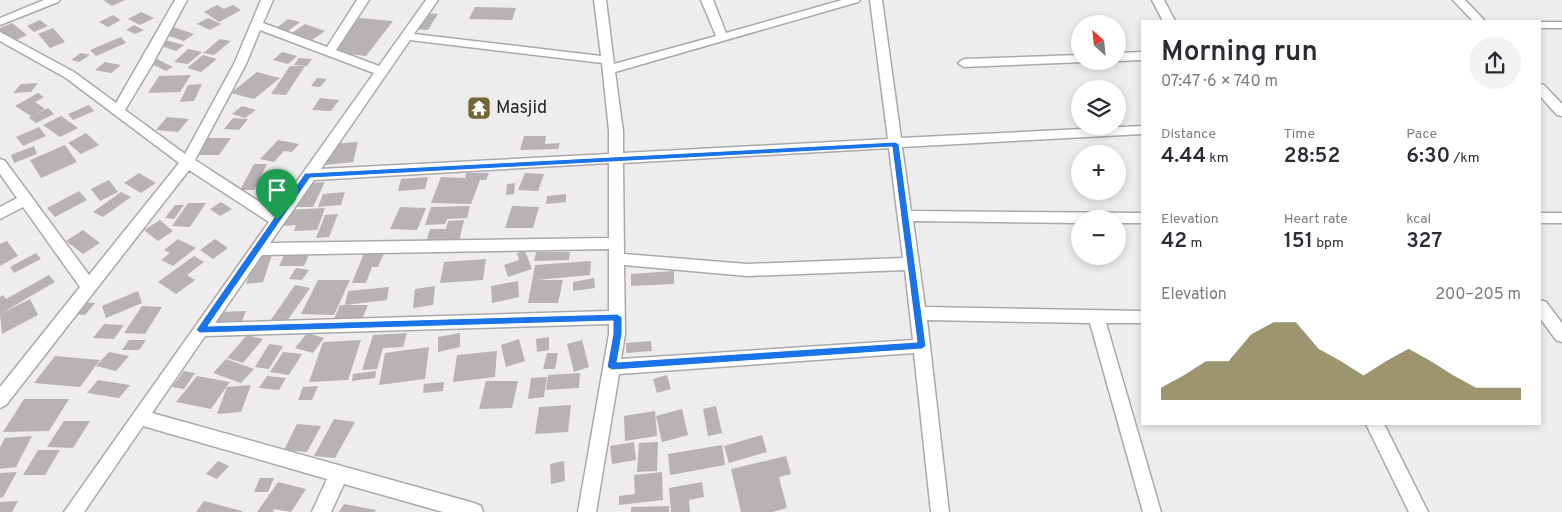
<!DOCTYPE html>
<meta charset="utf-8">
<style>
:root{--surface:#fff;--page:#f2f2f3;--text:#2b2b33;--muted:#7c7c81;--accent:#746734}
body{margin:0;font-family:Overpass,sans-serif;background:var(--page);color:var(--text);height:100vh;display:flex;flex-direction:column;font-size:19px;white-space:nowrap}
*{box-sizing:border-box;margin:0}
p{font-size:16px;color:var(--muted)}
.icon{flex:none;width:28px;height:28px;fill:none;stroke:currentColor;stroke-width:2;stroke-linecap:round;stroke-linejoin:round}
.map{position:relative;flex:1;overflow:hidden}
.sheet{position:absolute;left:1141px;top:20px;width:400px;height:405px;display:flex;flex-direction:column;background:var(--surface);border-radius:0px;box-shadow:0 2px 8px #0003}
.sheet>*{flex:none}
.needle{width:32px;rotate:333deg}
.fabs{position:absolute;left:1071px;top:15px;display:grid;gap:10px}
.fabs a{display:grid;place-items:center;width:55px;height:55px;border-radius:50%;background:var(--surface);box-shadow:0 2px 8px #0003;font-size:25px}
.pin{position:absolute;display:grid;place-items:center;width:42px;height:42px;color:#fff;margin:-51px -21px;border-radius:50% 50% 50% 0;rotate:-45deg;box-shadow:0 0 5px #0007}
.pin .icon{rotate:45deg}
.round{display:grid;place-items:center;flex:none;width:52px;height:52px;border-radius:26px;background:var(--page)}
.head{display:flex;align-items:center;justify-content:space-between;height:85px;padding:0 20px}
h1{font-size:28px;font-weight:600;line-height:38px}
.stats{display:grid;grid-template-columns:repeat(3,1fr);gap:8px;height:85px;padding:5px 20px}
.stats div{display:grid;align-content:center}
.stats b{font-size:21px;font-weight:600}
.stats small{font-size:14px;font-weight:400}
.stats p{font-size:14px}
.chart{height:140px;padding:10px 20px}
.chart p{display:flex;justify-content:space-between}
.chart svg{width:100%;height:90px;margin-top:5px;fill:var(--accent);opacity:.7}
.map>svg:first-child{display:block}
</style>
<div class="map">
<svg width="1562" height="512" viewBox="0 0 1562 512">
<rect width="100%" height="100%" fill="#efecee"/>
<path fill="#b6b2b5" d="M103 0H125L112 6Z
M217 5 224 9 233 5 241 10 219 22 204 12Z
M475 7 516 8 512 20 469 19Z
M141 12 154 18 140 25 128 19Z
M425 13 438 14 428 30 414 29Z
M113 15 121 20 108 27 99 22Z
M208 18 221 24 210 30 197 24Z
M359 18 393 21 366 56 331 52Z
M288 19 300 22 283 35 271 32Z
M40 20 48 26 34 32 27 26Z
M12 23 27 35 10 43 0 34V28Z
M305 24 325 31 309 42 289 35Z
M134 25 144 30 135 34 126 30Z
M173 27 194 34 184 41 163 34Z
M53 28 65 42 50 48 38 34Z
M121 37 126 43 96 56 90 50Z
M220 39 231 41 214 55 203 53Z
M165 40 184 45 176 51 158 45Z
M188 49 202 52 188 64 174 62Z
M282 52 297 56 288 64 273 60Z
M81 53 90 55 79 62 71 60Z
M203 55 217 59 201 72 187 68Z
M155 58 173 67 166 71 148 62Z
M299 58 312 59 307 66 294 65Z
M105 62 121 65 111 73 95 70Z
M290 66H305L286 95 271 94Z
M257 72 280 78 254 99 231 93Z
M191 75 180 92 148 93 159 76Z
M317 78 327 79 320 87 311 86Z
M38 83 31 92 13 93 21 84Z
M202 84 194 101 180 102 188 85Z
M38 93 44 97 35 102 45 109 33 116 48 108 54 114 36 123 29 118 31 116 15 106Z
M320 98 339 100 331 111 312 110Z
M89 105 94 111 73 120 68 114Z
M242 106 256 110 245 118 232 114Z
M61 116 78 128 60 137 43 125Z
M167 117 189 119 178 132 156 130Z
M233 118 248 119 239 130 224 129Z
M39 127 46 136 23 146 16 137Z
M86 133 99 145 81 154 68 143Z
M524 136H546L545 144 560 143 558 149 520 150Z
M208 138H231L219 155H196Z
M278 140 299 144 292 152 284 151 274 162 260 159Z
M358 142 353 162 325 165 331 144Z
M65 145 77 162 41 178 30 160Z
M34 146 37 154 14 163 11 155Z
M254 164H267L254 190H240Z
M139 173 156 183 141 193 124 183Z
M466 173H489L486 180H480L471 204 431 203 441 177 465 178Z
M525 173 544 174 538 191 518 190Z
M428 177 425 189 398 191 401 179Z
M109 180 118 192 100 201 91 189Z
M325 182 313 207H293L305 183Z
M515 183 514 194 506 195 507 184Z
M79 191 87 200 55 217 47 208Z
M121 192 131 197 103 217 93 212Z
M345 192 341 205 318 207 323 194Z
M566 194V202L546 204 547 196Z
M221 202 232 209 220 216 210 209Z
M188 203H206L190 227 172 226Z
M175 205H184L174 219 165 218Z
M470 206 467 218 447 219 445 224 425 225 431 207Z
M512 206 539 207 533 228H505Z
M400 207 426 208 417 230 390 229Z
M325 208 317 230 294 231 296 225 282 226 289 210Z
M338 214 329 237 316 238 325 215Z
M160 220 173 231 158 241 144 230Z
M464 220 459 241 426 242 430 229H446L448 221Z
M83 230 100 243 83 254 66 241Z
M178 239 196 248 173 266 161 260 170 253 164 250Z
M215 239 228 248 213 259 200 250Z
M7 241 18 256 0 266V244Z
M525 251 532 269 508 277 504 265 519 260 517 253Z
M273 252 263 282 246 284 257 254Z
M536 252H570L569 260 534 261Z
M36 253 41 259 14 273 10 267Z
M364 253H384L378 267H372L366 283H352Z
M284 255H309L304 266H279Z
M194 256 204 262 187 275 195 280 176 294 158 282Z
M486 259 483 280 440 283 444 262Z
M591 261 590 275 537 280H563L558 303H528L535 265Z
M296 268 309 270 302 280 289 279Z
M674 271V284L631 286V274Z
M49 275 55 282 0 314V297L3 295 6 299Z
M594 278 595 288 573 291V282Z
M318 280H350L334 315 301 314Z
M518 281 519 297 492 303 491 286Z
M295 285 310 288 285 324 270 321Z
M435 286 433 305 413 308 415 289Z
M389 287 387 300 345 305 348 291Z
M138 291 142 303 106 318 102 306Z
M30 299 38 315 2 334 0 314Z
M81 302 95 303 85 315 71 314Z
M340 305H368L362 319H334Z
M142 306 162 307 145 334 124 333Z
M246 311 242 321 215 322 220 312Z
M104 324 124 325 114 339 93 338Z
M307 333 324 338 313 353 295 348Z
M407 333 403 347 383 348 377 369 362 370 373 335Z
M460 333V347L438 352V337Z
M247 335 263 339 243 363 227 358Z
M549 337V350L537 352 536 339Z
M519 339 525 361 506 367 501 345Z
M129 340H146L139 350H122Z
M361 340 348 380 309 382 323 342Z
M582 340 589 367 574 372 567 344Z
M651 341 652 351 626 353V343Z
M269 344 283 346 269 369 255 367Z
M429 347 425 379 379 385 385 353Z
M497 351 495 377 453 382 457 355Z
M109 352 129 356 116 371 96 366Z
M283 352 302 354 289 375 270 372Z
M547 353H558L555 369H543Z
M55 356 100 360 80 387 34 383Z
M226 359 254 369 241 383 213 373Z
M184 371 195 373 184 389 172 387Z
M376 371 375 378 352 381 353 374Z
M580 373 579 388 546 390 548 375Z
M667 375 671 389 657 393 653 379Z
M197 376 230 382 211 409 176 402Z
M267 376 286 378 279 390 259 388Z
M547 377 544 397 528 399 531 378Z
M98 380 130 385 119 398 87 393Z
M486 381H518L512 408 479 409Z
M444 382 443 391 423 393 424 384Z
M251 385 241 412 217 414 227 387Z
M318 386 312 400H298L303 387Z
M24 399H69L49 431 3 432Z
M571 405 568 432 535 434 539 407Z
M716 406 722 433 708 436 703 409Z
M682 409 688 435 662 442 656 416Z
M655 411 657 436 625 441 624 416Z
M334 419 355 422 335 458 314 456Z
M64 421H90L73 448 47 447Z
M297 424 321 426 307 452 284 450Z
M762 435 767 452 729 463 724 446Z
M32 436 16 467 0 469V447L5 438Z
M634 442 636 460 612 464 610 446Z
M658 442 657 471 637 472 639 443Z
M722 445 725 465 670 475 668 454Z
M38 450H60L45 475H23Z
M786 456 791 474 779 477 787 508 772 512H741L731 469Z
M218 461 229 466 217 479 206 474Z
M564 461 565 481 551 484 550 464Z
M17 472 3 497 0 498V473Z
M662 472 663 500 619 505V496L635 494 634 475Z
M260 478H274L268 492H254Z
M278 482 306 489 291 512 274 509 273 512H257Z
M702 482 704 497 689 500 690 512H671L669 488Z
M18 501 12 512H0V502Z
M204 501 242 511V512H196Z
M344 504 376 510 375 512H339Z
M669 506V512H631V507Z"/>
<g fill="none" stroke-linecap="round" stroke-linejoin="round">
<g stroke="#aba8ab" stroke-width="3">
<path id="minor" d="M44 0H60L58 2 0 25V18Z
M175 0H187L152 65 125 110 185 154 234 64 261 0H273L263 23 327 47 357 0H369L336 50 379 66 426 0H438L414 34 601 56 594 0H606L614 64 716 36 701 0H713L726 33 842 0H860L858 2 615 72 623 131V153L888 139 870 0H882L901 138 1142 126V134L902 147 911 211 1142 213V223H1118V219H1080V223L913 221 925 307 1142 311V323H1106L1161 512H1143L1090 323 927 320 949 512H931L914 353 619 374 596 512H578L609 334V324L205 336 152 413 474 503 481 506 483 512H443L344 484 331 512H312L327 479 143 426 84 512H64L269 222 189 170 6 405 0 408V387L80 287 23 207 0 219V207L17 198 0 174V159L5 161 89 275 179 163 66 78 0 41V32L74 72 116 103ZM260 30 374 73 275 212 195 160 246 64ZM410 40 602 63 609 131V154L321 169ZM889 148 903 258 747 264 624 254 623 163ZM609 163V238L270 243 314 180ZM609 249V311L215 323 262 255ZM624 265 747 276 905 270 913 340 621 359 625 334Z
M1152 0H1164L1175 21H1163Z
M1453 0H1465L1485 21H1473Z
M1540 22H1562V28H1540Z
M1142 52V60L1118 61V53Z
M1080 55V61L1084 62 964 67 958 63 964 59Z
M1540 84 1544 85 1562 104V116L1557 115 1540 96Z
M1540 213H1562V223H1540Z
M1540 300 1546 302 1562 323V342L1556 340 1540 318Z
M1366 424H1384L1428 512H1409Z"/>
</g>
<use href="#minor" fill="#fff" fill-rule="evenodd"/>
</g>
<path fill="#1a73e8" stroke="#fff" fill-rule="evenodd" d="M895 142 899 144 926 346 922 349 612 370 607 367 613 334V321L200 333 196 330 305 173H308ZM892 147 917 342 617 362 622 334V317L617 314 208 326 310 178Z"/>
<defs>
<g id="temple-square" transform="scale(1.25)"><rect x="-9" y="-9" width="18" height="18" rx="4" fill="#746734" stroke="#efecee"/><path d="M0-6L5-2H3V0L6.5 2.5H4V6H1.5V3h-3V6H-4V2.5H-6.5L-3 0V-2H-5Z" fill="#fff"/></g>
</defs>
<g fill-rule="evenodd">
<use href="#temple-square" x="479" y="108"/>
</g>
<g text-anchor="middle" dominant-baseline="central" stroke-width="5" stroke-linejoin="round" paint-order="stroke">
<g font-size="18" fill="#252425" stroke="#efecee" text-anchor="start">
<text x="496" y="108">Masjid</text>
</g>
</g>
</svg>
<div class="fabs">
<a><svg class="needle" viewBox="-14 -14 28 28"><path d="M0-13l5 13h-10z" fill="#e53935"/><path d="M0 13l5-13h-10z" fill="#7c7c81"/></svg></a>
<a><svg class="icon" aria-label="layers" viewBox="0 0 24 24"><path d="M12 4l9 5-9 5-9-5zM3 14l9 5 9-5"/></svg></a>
<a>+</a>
<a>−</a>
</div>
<div class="pin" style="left:277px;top:220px;background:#1e9e55"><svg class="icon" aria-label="arrive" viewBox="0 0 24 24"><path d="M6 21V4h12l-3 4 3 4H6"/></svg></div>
<section class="sheet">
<div class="head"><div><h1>Morning run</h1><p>07:47 · 6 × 740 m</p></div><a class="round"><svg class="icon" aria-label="share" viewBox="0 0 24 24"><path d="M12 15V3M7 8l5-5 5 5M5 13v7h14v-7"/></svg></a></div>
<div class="stats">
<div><p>Distance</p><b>4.44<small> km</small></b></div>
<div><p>Time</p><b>28:52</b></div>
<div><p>Pace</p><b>6:30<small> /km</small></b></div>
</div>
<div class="stats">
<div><p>Elevation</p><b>42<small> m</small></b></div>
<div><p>Heart rate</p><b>151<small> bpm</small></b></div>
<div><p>kcal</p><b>327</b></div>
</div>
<div class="chart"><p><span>Elevation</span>200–205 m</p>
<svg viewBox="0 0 160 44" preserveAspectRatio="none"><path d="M0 44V38L10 32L20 25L30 25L40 12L50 6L60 6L70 19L80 25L90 32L100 25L110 19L120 25L130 32L140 38L150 38L160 38V44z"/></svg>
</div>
</section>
</div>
